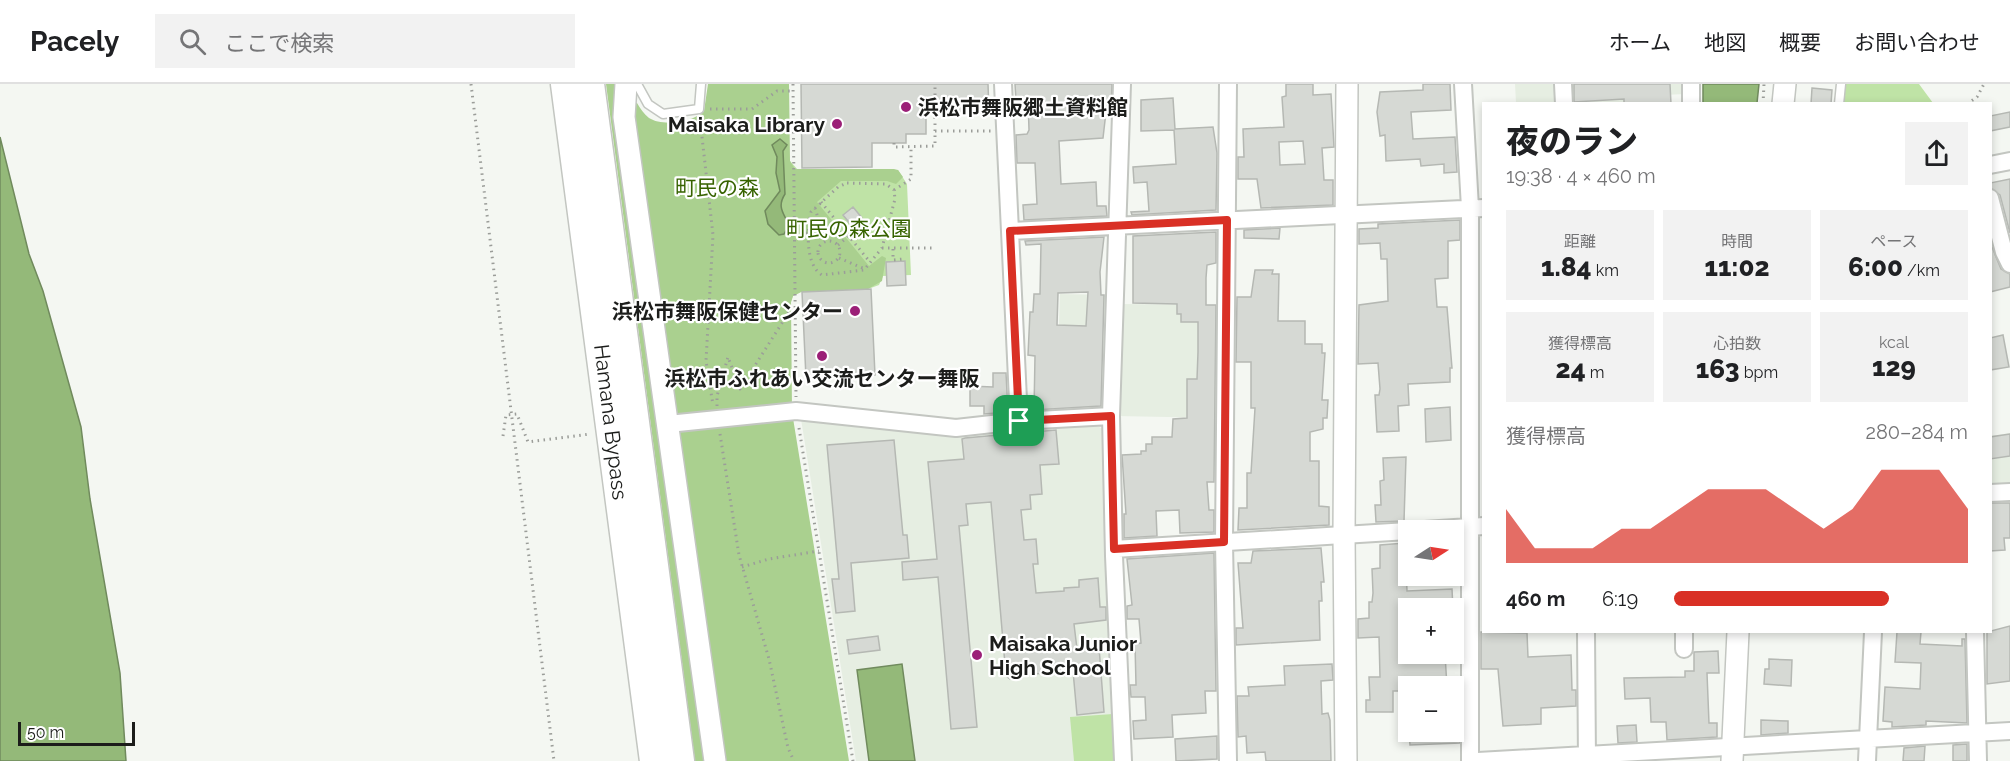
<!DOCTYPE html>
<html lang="ja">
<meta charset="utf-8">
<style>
:root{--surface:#fff;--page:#f2f2f2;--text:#202124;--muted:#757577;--line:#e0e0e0;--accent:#d93025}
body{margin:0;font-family:Raleway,"Noto Sans JP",sans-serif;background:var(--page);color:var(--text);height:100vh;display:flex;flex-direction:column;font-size:22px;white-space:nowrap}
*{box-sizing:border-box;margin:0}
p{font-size:20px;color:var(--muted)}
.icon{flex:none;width:33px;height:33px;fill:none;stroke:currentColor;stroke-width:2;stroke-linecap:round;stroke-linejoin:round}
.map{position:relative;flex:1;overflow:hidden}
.drawer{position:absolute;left:1482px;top:18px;width:510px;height:531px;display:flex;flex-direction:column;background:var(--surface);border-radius:0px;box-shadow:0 3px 9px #0003}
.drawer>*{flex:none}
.needle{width:39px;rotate:78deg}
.controls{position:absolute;left:1398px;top:436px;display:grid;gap:12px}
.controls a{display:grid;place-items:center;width:66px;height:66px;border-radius:0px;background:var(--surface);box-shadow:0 3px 9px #0003;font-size:30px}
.scale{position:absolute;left:18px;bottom:15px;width:117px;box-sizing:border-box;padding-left:6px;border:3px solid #1c1d1b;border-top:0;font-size:16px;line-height:21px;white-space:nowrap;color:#1c1d1b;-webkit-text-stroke:4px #fff;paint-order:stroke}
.pin{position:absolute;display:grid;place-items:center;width:51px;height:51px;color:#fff;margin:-26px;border-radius:12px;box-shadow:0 3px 9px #0006}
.round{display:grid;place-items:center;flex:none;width:63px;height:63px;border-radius:0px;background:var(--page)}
.summary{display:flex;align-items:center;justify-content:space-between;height:102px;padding:0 24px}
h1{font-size:33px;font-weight:800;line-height:45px}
.metrics{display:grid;grid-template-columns:repeat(3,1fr);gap:9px;height:102px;padding:6px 24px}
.metrics div{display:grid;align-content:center;border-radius:0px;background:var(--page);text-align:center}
.metrics b{font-size:26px;font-weight:800}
.metrics small{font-size:16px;font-weight:400}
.metrics p{font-size:16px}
.chart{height:168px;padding:12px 24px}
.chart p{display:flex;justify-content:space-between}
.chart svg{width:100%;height:108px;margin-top:6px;fill:var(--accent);opacity:.7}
ul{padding:0 24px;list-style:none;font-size:20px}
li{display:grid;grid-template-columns:96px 72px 1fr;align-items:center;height:45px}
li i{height:15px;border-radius:8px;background:var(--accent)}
header{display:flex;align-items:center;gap:36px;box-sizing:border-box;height:84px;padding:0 30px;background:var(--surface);border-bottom:2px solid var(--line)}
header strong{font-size:28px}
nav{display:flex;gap:33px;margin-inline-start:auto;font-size:21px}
.search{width:420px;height:54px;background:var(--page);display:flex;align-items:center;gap:15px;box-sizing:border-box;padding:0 21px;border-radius:0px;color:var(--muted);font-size:22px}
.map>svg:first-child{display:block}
</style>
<header>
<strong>Pacely</strong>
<div class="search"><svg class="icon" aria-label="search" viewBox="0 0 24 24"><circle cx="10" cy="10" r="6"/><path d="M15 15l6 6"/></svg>ここで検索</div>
<nav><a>ホーム</a><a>地図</a><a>概要</a><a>お問い合わせ</a></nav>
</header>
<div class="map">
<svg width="2010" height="677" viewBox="0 0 2010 677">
<rect width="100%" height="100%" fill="#f4f7f2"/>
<path fill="#e6eee2" d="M1515 0H1558L1559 19H1516Z
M1568 0H1685L1686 10 1639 12V19H1569Z
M1060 210 1111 211 1107 326 1056 329Z
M1120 220 1221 221 1220 334 1116 332Z
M801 335 1091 339 1105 346 1119 677H856Z
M2010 349V401L1991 402V352Z"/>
<path fill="#bfe3a6" d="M1844 0H1919L1933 19 1841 20Z
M790 77 798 86H898L907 100 911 191 883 192 879 201 868 205 801 208 793 212 791 218Z
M1113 630 1115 677H1074L1070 633Z"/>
<path fill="#aad08f" d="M606 0H617L707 677H695Z
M708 0H789L790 77 795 85H894L898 86 903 93 896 100 887 97H841L817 118 869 182 882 172 886 174 882 197 868 205 801 208 793 212 791 218 792 328 849 677H724L632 18 637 19C640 24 644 30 649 34 663 43 694 38 704 27Z"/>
<path fill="#94b979" stroke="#708a5d" stroke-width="1.5" d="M1703 0H1759L1757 19H1703Z
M0 53 29 170 43 207 81 343 90 415 120 589 126 677H0Z
M780 55 787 61 783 67 785 110C776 124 785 130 789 142L784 150 779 151 768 140 765 127 780 107 776 89 777 73 772 61Z
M902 580 915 677H869L857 586Z"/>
<path fill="#d6d9d4" stroke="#b5b8b3" stroke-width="1.5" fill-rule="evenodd" d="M801 0H988L989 29 951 31 926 29V50H906V59H872V83L802 84Z
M1015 0H1112L1111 28H1106L1103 54 1059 57 1061 100 1096 98 1097 122H1106L1107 132 1024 136 1023 121 1037 120 1035 79H1017L1016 51 1027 50 1029 46 1028 15 1016 16Z
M1286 0H1313V11L1331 10 1334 63 1322 64 1324 96H1333V121L1261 124 1257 95H1238V73H1244L1243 45 1284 43 1282 13 1286 12ZM1303 57 1305 80 1280 81 1279 58Z
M1423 0H1450L1451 26 1411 28 1413 55 1455 53 1457 88 1444 89V80L1421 82 1420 75 1386 77 1385 51 1380 52 1377 28 1380 8 1423 6Z
M1574 0H1670L1671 20H1624V15L1574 18Z
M1812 4 1832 6 1831 20H1811Z
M1173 14 1175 45 1213 43 1217 69 1216 126 1132 131 1131 128 1149 127 1147 98 1134 99 1133 83 1176 80 1174 46 1141 47V16Z
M2010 28V43L1990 47V32Z
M2010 95V149L2000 111 1990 104V99Z
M853 123 862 134 852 142 843 131Z
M1460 136V156L1448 157V194L1435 195 1437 223H1447L1452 284H1450V298L1408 300 1409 321 1398 322 1399 347 1377 348 1375 311H1379L1380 305 1378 279 1358 280 1359 221 1388 217 1387 175H1381L1380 159 1359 160V145L1378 144V140Z
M1280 144 1279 155 1244 154V146Z
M1216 148V179L1207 181 1206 194V221H1216L1214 398H1207L1209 426H1214V448L1180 449 1179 426 1156 427 1157 452 1124 454V430H1126L1122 371 1141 370V367H1146V360H1152V353H1172L1173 335 1187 334V295H1197L1198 268V238H1181V230H1177V220L1133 219V152Z
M1104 153 1100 188 1101 211H1104L1101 322 1034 326 1035 272 1028 271 1030 228H1033L1034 210H1040L1041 160 1026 161 1025 157ZM1088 208 1086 242 1057 241 1058 209Z
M1990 158 2001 185 2010 190V203L1990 208Z
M905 177 906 201 887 202 886 178Z
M1255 186H1273L1272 190H1279L1278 237H1305V260H1322V269H1325L1322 316H1328L1327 334H1323V345L1310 348V377H1319V422L1329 423V441L1238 446 1239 424H1247V389H1251L1255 324H1251V278H1236L1237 213H1251Z
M871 205 875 291 806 294 802 208Z
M2003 251 2009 283 1990 286V254Z
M993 289H1006L1008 328 984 330V322H970V302L993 303Z
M1450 323 1451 356 1426 358 1425 325Z
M1056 346 1059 380 1040 381 1042 410 1030 411 1031 425 1021 426 1024 456 1036 455 1038 480H1033L1036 509 1064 507V504L1079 503V496L1098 494 1100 523H1106V536L1074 540 1077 565 1099 563 1104 628 1077 631 1073 587 1022 591V594L1010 595 1006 592 991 418 966 420 968 441 959 442 977 643 951 645 938 493 903 496 902 478 937 475 928 378 964 375 962 355 965 354Z
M2010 350V372L1990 375V353Z
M894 356 903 451H907L909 474 851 479 855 527 836 529 832 495H839L827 361Z
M1406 373 1404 437 1376 438 1375 421H1381L1380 397 1384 396 1383 374Z
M1990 419H2010V454H2004L2005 466 1990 467Z
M1405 459 1407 507 1452 505 1453 525H1408V570H1445L1447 603H1405V607H1393V628H1366V616H1370L1369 593H1380L1379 553 1358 554V535L1369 534V518H1372L1373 509 1372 485 1380 484V461Z
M1321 464 1324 498H1321L1322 517H1319L1320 556 1236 561V544H1243L1238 479H1251L1253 467Z
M1214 469 1216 607H1205L1206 629 1172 631 1173 653 1134 655 1133 637 1146 636 1145 613H1131L1130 601H1136L1135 560 1141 559 1139 535H1127V522L1132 521 1127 475Z
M2010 542V597L1987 600V548Z
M1481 548 1527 549 1528 573 1571 571 1572 606H1576V622L1541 624V640L1503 642 1498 585H1481Z
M1897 548H1921L1920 560 1962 562V555H1965L1967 639 1926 637V641L1892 643V638L1883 637 1885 603 1920 605 1921 579 1895 578Z
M878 552 880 566 849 570 847 556Z
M1718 567 1719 589H1707L1709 639H1717V653L1667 656 1666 638H1651L1650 614 1625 615 1624 594 1685 593V587H1694V568Z
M1769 575 1792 576 1791 602 1764 600 1765 585H1769Z
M1332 580 1333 596 1321 597 1322 630 1328 629 1330 636 1331 677H1266L1265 668 1247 669 1246 652 1238 653 1237 612H1249L1248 603 1285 601 1284 582Z
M1761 636 1788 637V649L1761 651Z
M1636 641 1637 658 1618 659 1617 642Z
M1409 648H1460V659L1410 661Z
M1217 652V675L1176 677 1175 655Z
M1967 660V677H1953V661Z
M1925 662 1924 677H1903L1904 664Z"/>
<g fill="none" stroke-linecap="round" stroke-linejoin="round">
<g stroke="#c3c6c1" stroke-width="11">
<path id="service" d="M637 0 648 20 663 30 699 25 701 0
M1839 20 1841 0"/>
</g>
<g stroke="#c3c6c1" stroke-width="20">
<path id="minor" d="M1003 0 1019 337
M1122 0 1111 332 1114 472 1123 677
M1228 0 1224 458 1228 677
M1463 0 1470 124V677
M1563 0 1564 20
M1691 0V20
M1990 81 2010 77
M1990 114 2004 168 2010 180
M1010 147 1484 124
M668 340 796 327 956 344 1019 337 1111 332
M1990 409 2010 408
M1410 447 1484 442
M1114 465 1408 447
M1586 548 1587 677
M1684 548V565
M1975 548 1978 677
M1478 677 2010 647
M1867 677 1873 548"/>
</g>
<g stroke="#c3c6c1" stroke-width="24">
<path id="tertiary" d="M626 0 624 33 715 677
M1783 20 1785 0
M1346 677 1344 451 1347 0
M1732 677 1738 548"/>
</g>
<g stroke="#c3c6c1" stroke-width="33">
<path id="motorway" d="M566 0 655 677
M589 0 679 677"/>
</g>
<path stroke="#9b9d99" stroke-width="3" stroke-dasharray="1.5 4.5" stroke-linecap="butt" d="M471 0 554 677
M793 0 796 313
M1763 20 1764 0
M1967 20 1977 13 1984 0
M710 25H752L777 7H793
M700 35 713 151 706 277 713 321
M935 47H991
M894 59V63L935 62V0
M847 99 886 100 894 106 895 115 882 164 864 186 822 191C805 181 807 145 811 128L838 103Z
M894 106 911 95V63
M821 118 870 178
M815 124 825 158
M794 150 809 149
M818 168a11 11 0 1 1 22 0a11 11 0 1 1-22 0Z
M838 161 849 152
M882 164H932
M893 165V176L903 175
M839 174 865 185
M717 322V312L728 273 740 305 789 228H795
M799 344 853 677
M720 350 739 471 769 575 788 664 794 677
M503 352 506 331 517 330 528 358 590 350
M742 483 769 475 819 467"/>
<use href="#service" stroke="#fff" stroke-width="8"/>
<use href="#minor" stroke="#fff" stroke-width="16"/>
<use href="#tertiary" stroke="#fff" stroke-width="21"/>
<use href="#motorway" stroke="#fff" stroke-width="30"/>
</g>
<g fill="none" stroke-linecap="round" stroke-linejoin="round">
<g stroke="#fff" stroke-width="12">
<path id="route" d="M1227 136 1224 458 1114 465 1111 332 1019 337 1010 147Z"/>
</g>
<use href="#route" stroke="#d93025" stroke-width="8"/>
</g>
<g fill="#9b1f77" stroke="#fff" stroke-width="2">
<circle cx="906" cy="23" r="6"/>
<circle cx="837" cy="40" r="6"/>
<circle cx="855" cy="227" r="6"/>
<circle cx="822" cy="272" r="6"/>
<circle cx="977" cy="571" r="6"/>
</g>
<g text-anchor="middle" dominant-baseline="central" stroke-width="4.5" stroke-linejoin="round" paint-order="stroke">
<g font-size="21" font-weight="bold" fill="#1c1d1b" stroke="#fff" text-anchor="start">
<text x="918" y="23">浜松市舞阪郷土資料館</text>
<text x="825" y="40" text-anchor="end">Maisaka Library</text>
<text x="843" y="227" text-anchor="end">浜松市舞阪保健センター</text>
<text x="822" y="294" text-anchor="middle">浜松市ふれあい交流センター舞阪</text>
<text x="989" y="559">Maisaka Junior<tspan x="989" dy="24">High School</tspan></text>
</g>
<g font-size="21" fill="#376300" stroke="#fff">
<text x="717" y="103">町民の森</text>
<text x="849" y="144">町民の森公園</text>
</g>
<g font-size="21" fill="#1c1d1b" stroke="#fff">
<text transform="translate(611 338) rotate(83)">Hamana Bypass</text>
</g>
</g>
</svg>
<div class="controls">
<a><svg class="needle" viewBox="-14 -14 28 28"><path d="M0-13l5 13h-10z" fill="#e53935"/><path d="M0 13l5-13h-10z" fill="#757577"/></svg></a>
<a>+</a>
<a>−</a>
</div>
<div class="scale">50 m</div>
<div class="pin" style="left:1019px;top:337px;background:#1e9e55"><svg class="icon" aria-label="arrive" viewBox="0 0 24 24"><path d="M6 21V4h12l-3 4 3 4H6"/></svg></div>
<section class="drawer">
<div class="summary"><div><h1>夜のラン</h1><p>19:38 · 4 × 460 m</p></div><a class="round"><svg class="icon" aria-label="share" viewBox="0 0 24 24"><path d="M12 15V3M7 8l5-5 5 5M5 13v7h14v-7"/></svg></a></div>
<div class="metrics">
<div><p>距離</p><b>1.84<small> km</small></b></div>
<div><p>時間</p><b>11:02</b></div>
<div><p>ペース</p><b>6:00<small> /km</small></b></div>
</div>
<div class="metrics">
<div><p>獲得標高</p><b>24<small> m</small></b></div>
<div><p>心拍数</p><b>163<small> bpm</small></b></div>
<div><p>kcal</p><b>129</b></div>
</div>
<div class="chart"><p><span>獲得標高</span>280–284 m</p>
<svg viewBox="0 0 160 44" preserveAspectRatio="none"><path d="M0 44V22L10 38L20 38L30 38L40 30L50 30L60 22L70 14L80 14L90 14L100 22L110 30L120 22L130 6L140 6L150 6L160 22V44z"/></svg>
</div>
<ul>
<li><b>460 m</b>6:19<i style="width:73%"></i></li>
</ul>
</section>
</div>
